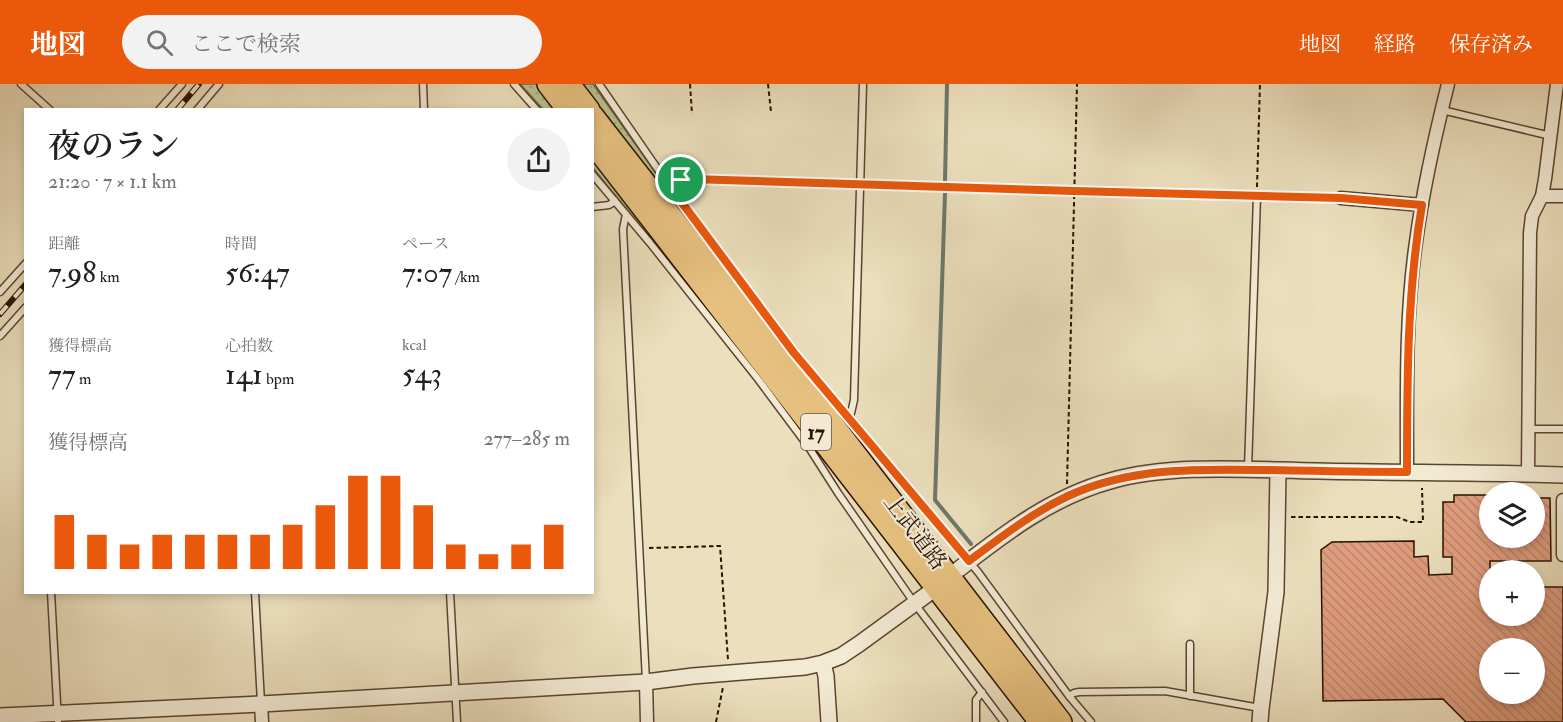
<!DOCTYPE html>
<html lang="ja">
<meta charset="utf-8">
<style>
:root{--surface:#fff;--page:#f2f2f2;--text:#202124;--muted:#757577;--accent:#ea580c}
body{margin:0;font-family:"IM FELL Double Pica","Noto Serif JP",serif;background:var(--page);color:var(--text);height:100vh;display:flex;flex-direction:column;font-size:22px;white-space:nowrap}
*{box-sizing:border-box;margin:0}
p{font-size:20px;color:var(--muted)}
.icon{flex:none;width:33px;height:33px;fill:none;stroke:currentColor;stroke-width:2;stroke-linecap:round;stroke-linejoin:round}
.map{position:relative;flex:1;overflow:hidden}
.drawer{position:absolute;left:24px;top:24px;width:570px;height:486px;display:flex;flex-direction:column;background:var(--surface);border-radius:0px;box-shadow:0 3px 9px #0003}
.drawer>*{flex:none}
.controls{position:absolute;left:1479px;top:398px;display:grid;gap:12px}
.controls a{display:grid;place-items:center;width:66px;height:66px;border-radius:50%;background:var(--surface);box-shadow:0 3px 9px #0003;font-size:30px}
.pin{position:absolute;display:grid;place-items:center;width:51px;height:51px;color:#fff;margin:-26px;border:3px solid #fff;border-radius:50%;box-shadow:0 2px 6px #0007}
.round{display:grid;place-items:center;flex:none;width:63px;height:63px;border-radius:32px;background:var(--page)}
.head{display:flex;align-items:center;justify-content:space-between;height:102px;padding:0 24px}
h1{font-size:33px;font-weight:600;line-height:45px}
.figures{display:grid;grid-template-columns:repeat(3,1fr);gap:9px;height:102px;padding:6px 24px}
.figures div{display:grid;align-content:center}
.figures b{font-size:30px;font-weight:600}
.figures small{font-size:16px;font-weight:400}
.figures p{font-size:16px}
.chart{height:168px;padding:12px 24px}
.chart p{display:flex;justify-content:space-between}
.chart svg{width:100%;height:108px;margin-top:6px;stroke:var(--accent);stroke-width:6}
header{display:flex;align-items:center;gap:36px;box-sizing:border-box;height:84px;padding:0 30px;background:var(--accent);color:#fff}
header strong{font-size:28px}
nav{display:flex;gap:33px;margin-inline-start:auto;font-size:21px}
.search{width:420px;height:54px;background:var(--page);display:flex;align-items:center;gap:15px;box-sizing:border-box;padding:0 21px;border-radius:33px;color:var(--muted);font-size:22px}
.map>svg:first-child{display:block}
</style>
<header>
<strong>地図</strong>
<div class="search"><svg class="icon" aria-label="search" viewBox="0 0 24 24"><circle cx="10" cy="10" r="6"/><path d="M15 15l6 6"/></svg>ここで検索</div>
<nav><a>地図</a><a>経路</a><a>保存済み</a></nav>
</header>
<div class="map">
<svg width="1563" height="638" viewBox="0 0 1563 638">
<defs>
<pattern id="grass-dots" width="8" height="8" patternUnits="userSpaceOnUse" patternTransform="scale(1.5)"><rect width="8" height="8" fill="#bac18f"/><path d="M2 2h.1M6 6h.1" fill="none" stroke="#a0a57a" stroke-width="1.8" stroke-linecap="round"/></pattern>
<pattern id="building-back-hatch" width="6" height="6" patternUnits="userSpaceOnUse" patternTransform="scale(1.5)"><rect width="6" height="6" fill="#e09d7f"/><path d="M-1 5l2 2M0 0l6 6M5-1l2 2" fill="none" stroke="#c0866c"/></pattern>
</defs>
<rect width="100%" height="100%" fill="#ecdfbd"/>
<filter id="stains"><feTurbulence type="fractalNoise" baseFrequency=".00333" numOctaves="4"/><feColorMatrix values="0 0 0 0 .2 0 0 0 0 .09 0 0 0 0 .02 0 0 0 .5 -.17"/></filter>
<radialGradient id="worn" r=".72"><stop offset=".6" stop-color="#630" stop-opacity="0"/><stop offset="1" stop-color="#630" stop-opacity=".3"/></radialGradient>
<path fill="url(#grass-dots)" stroke="#726a48" stroke-width="1.5" d="M520 0H536L556 25H543Z
M581 0H593L742 212Z
M592 73 706 222 593 84Z"/>
<g fill="none" stroke-linecap="round" stroke-linejoin="round">
<path stroke="#6c786d" stroke-width="4" d="M945 97 947 0
M945 109 935 416 971 460"/>
</g>
<path fill="url(#building-back-hatch)" stroke="#291200" stroke-width="1.5" fill-rule="evenodd" d="M1454 411H1490V453H1534V414H1550L1551 477H1490V531H1534V503H1563V638H1466L1443 615 1323 617 1321 466 1332 458 1414 457V473L1428 472 1429 491 1452 490V473H1443V418H1454ZM1490 564H1534V609H1490Z"/>
<g fill="none" stroke-linecap="round" stroke-linejoin="round">
<g stroke="#5a452f" stroke-width="9">
<path id="service" d="M21 0 50 26
M423 0 424 26
M514 0 537 26
M599 0 668 100 794 269 978 488 1069 612 1091 638
M159 26 182 0
M197 26 219 0
M1442 26 1551 52
M592 90 650 159 758 295 808 362 838 409 915 520 1004 638
M592 123 609 121 615 117
M626 130 623 145 646 597
M0 208 26 179
M0 252 26 223
M848 333 851 329 854 316 863 0
M1529 345H1563
M1248 385 1257 112
M51 508 58 638
M255 508 261 619
M450 508 457 638
M1069 612 1074 609 1079 608 1165 607 1260 624
M1190 612V560
M976 638V616L982 608"/>
</g>
<g stroke="#5a452f" stroke-width="15">
<path id="minor" d="M1542 112H1563
M1341 114 1422 121
M1407 388C1407 312 1405 233 1416 158 1423 105 1435 52 1448 0
M1528 389 1530 149 1532 132 1542 112 1545 95 1557 0
M1563 416V471
M646 598 647 638
M261 620 262 638"/>
</g>
<g stroke="#5a452f" stroke-width="18">
<path id="tertiary" d="M959 485C1005 449 1052 413 1110 397 1173 379 1253 386 1318 387 1400 389 1481 388 1563 391
M823 579 826 592 829 638
M0 632 261 620 646 598 693 592 805 583 823 579 841 572 859 560 929 509
M1260 638 1261 625 1276 508 1278 386"/>
</g>
<g stroke="#291200" stroke-width="24">
<path id="trunk" d="M548 0 568 26
M569 0 589 26
M592 31 784 277 1061 638
M592 58 1040 638"/>
</g>
<path stroke="#291200" stroke-width="2" stroke-dasharray="4.5 3" stroke-linecap="butt" d="M690 0 692 30
M768 0 771 28
M675 97 690 95 852 100
M870 101 1248 112
M1257 103 1260 0
M1266 112 1329 113
M1067 400 1077 0
M1291 433H1397L1410 438H1423L1422 404
M649 464 720 462 728 576
M716 638 723 603"/>
<use href="#service" stroke="#f3ead4" stroke-width="6"/>
<use href="#minor" stroke="#f3ead4" stroke-width="12"/>
<use href="#tertiary" stroke="#f3ead4" stroke-width="15"/>
<use href="#trunk" stroke="#e6c07e" stroke-width="21"/>
<g stroke="#291200" stroke-width="6">
<path id="rail" d="M177 26 199 0
M0 230 26 200"/>
</g>
<use href="#rail" stroke="#f3ead4" stroke-width="4" stroke-dasharray="11" stroke-linecap="butt"/>
</g>
<g fill="none" stroke-linecap="round" stroke-linejoin="round">
<g stroke="#fff" stroke-width="12">
<path id="route" d="M690 95 1074 107 1341 114 1422 121C1407 209 1407 298 1407 388 1360 388 1313 387 1265 386 1198 385 1131 383 1068 412 1032 429 1001 453 969 477L794 269 668 100Z"/>
</g>
<use href="#route" stroke="#ea580c" stroke-width="8"/>
</g>
<g text-anchor="middle" dominant-baseline="central" stroke-width="4.5" stroke-linejoin="round" paint-order="stroke">
<rect fill="#f3ead4" stroke="#665340" stroke-width="1.5" x="801" y="330" width="30" height="36" rx="4.5"/>
<g font-size="21" font-weight="bold" fill="#291200">
<text x="816" y="348">17</text>
</g>
<g font-size="22" fill="#291200" stroke="#f3ead4">
<text transform="translate(915 448) rotate(53)">上武道路</text>
</g>
</g>
<rect width="100%" height="100%" filter="url(#stains)"/>
<rect width="100%" height="100%" fill="url(#worn)"/>
</svg>
<div class="controls">
<a><svg class="icon" aria-label="layers" viewBox="0 0 24 24"><path d="M12 4l9 5-9 5-9-5zM3 14l9 5 9-5"/></svg></a>
<a>+</a>
<a>−</a>
</div>
<div class="pin" style="left:681px;top:96px;background:#1e9e55"><svg class="icon" aria-label="arrive" viewBox="0 0 24 24"><path d="M6 21V4h12l-3 4 3 4H6"/></svg></div>
<section class="drawer">
<div class="head"><div><h1>夜のラン</h1><p>21:20 · 7 × 1.1 km</p></div><a class="round"><svg class="icon" aria-label="share" viewBox="0 0 24 24"><path d="M12 15V3M7 8l5-5 5 5M5 13v7h14v-7"/></svg></a></div>
<div class="figures">
<div><p>距離</p><b>7.98<small> km</small></b></div>
<div><p>時間</p><b>56:47</b></div>
<div><p>ペース</p><b>7:07<small> /km</small></b></div>
</div>
<div class="figures">
<div><p>獲得標高</p><b>77<small> m</small></b></div>
<div><p>心拍数</p><b>141<small> bpm</small></b></div>
<div><p>kcal</p><b>543</b></div>
</div>
<div class="chart"><p><span>獲得標高</span>277–285 m</p>
<svg viewBox="0 0 160 44" preserveAspectRatio="none"><path d="M5 44V22M15 44V30M25 44V34M35 44V30M45 44V30M55 44V30M65 44V30M75 44V26M85 44V18M95 44V6M105 44V6M115 44V18M125 44V34M135 44V38M145 44V34M155 44V26"/></svg>
</div>
</section>
</div>
